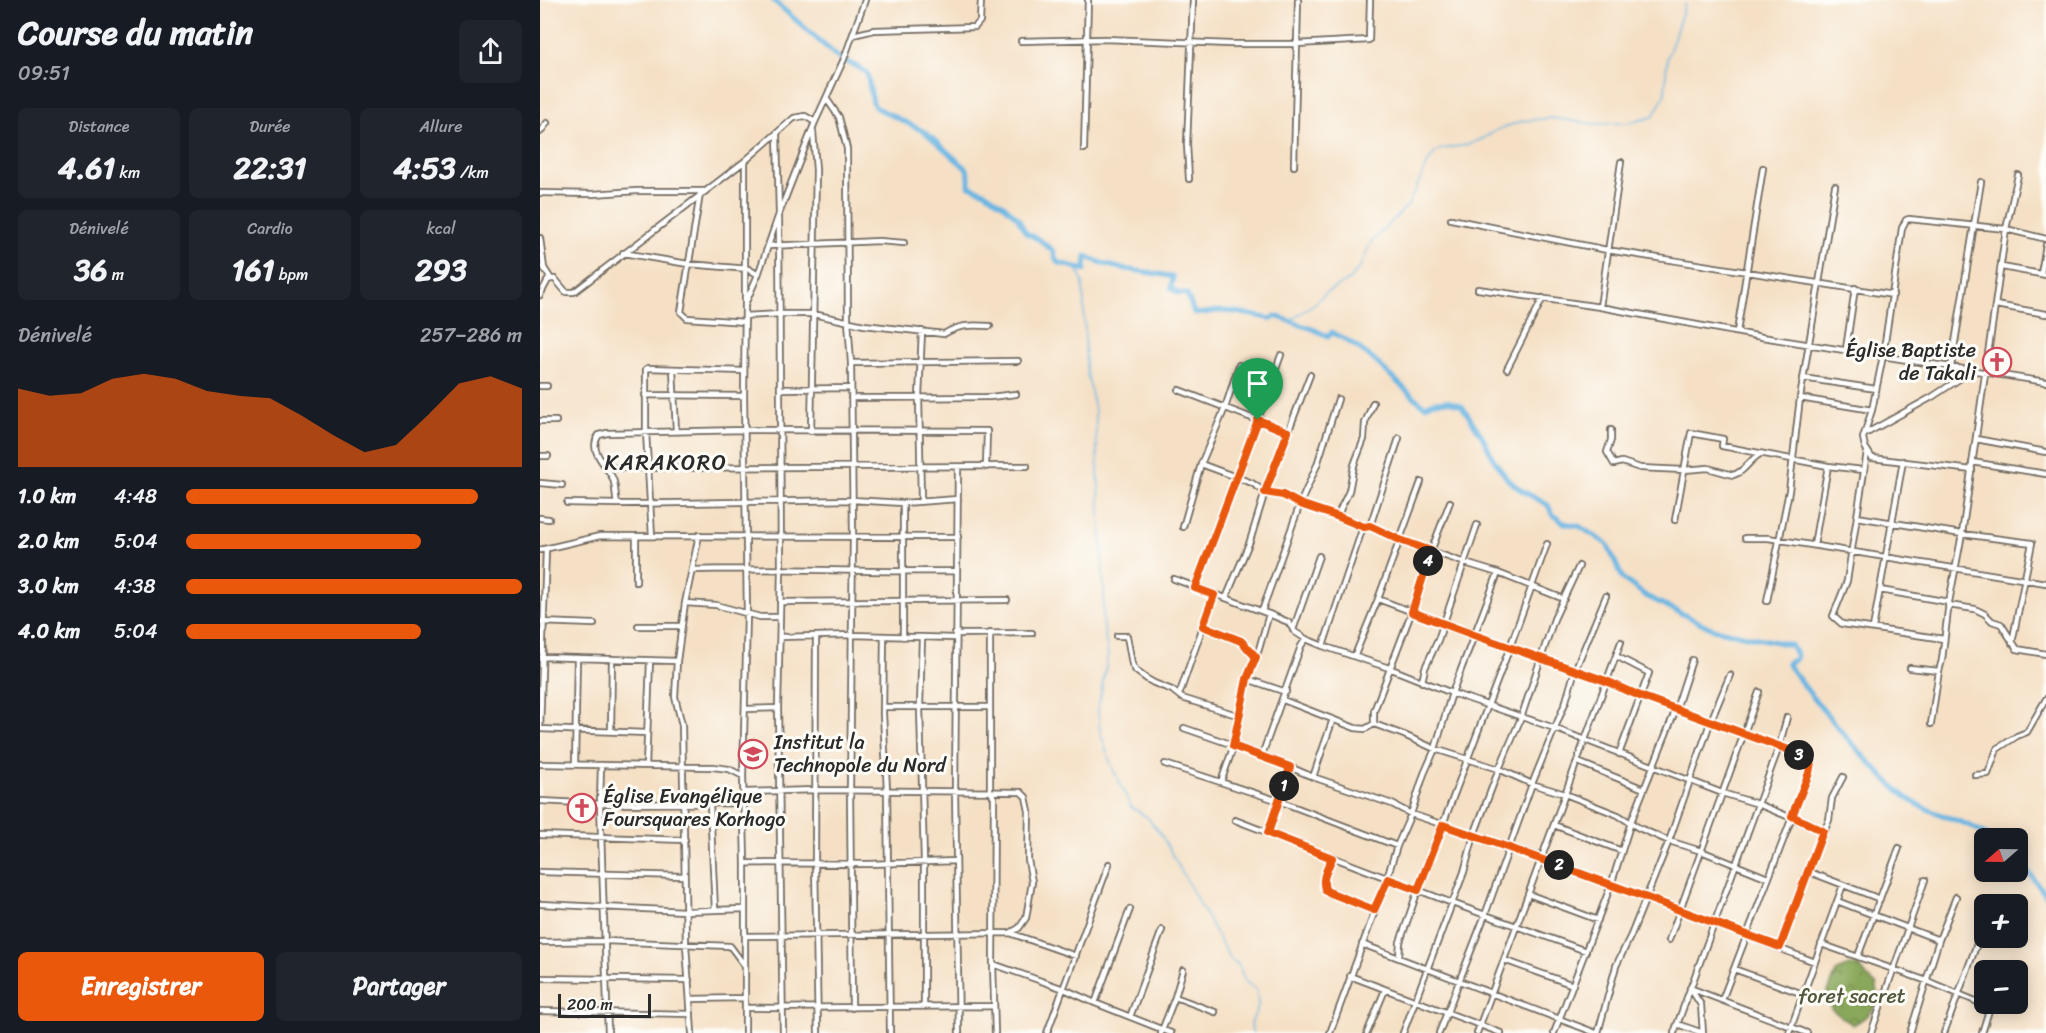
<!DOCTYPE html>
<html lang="fr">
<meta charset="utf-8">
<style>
:root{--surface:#171b24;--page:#20242c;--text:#f1f3f6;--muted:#9ea1a6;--accent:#ea580c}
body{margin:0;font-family:Sriracha,sans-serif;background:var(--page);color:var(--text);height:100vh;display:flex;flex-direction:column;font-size:22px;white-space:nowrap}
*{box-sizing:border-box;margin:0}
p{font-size:20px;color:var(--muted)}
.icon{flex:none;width:33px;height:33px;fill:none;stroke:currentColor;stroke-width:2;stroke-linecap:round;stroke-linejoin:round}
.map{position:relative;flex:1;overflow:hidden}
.drawer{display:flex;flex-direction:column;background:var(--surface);width:540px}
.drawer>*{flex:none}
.needle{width:39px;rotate:250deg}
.tools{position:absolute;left:1434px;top:828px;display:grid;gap:12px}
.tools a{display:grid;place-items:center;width:54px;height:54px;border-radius:9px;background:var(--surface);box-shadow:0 3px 15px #0003;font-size:30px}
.scale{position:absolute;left:18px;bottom:15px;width:93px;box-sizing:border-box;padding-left:6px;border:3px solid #2b2b2b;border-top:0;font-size:16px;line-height:21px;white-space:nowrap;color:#2b2b2b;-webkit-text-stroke:4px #fdfcf7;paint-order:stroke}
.pin{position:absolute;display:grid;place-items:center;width:51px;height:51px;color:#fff;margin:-62px -26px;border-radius:50% 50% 50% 0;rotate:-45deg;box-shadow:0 0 6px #0007}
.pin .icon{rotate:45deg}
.km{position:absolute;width:30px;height:30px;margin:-15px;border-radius:50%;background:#222;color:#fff;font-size:16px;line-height:30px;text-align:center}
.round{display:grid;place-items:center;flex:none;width:63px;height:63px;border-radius:9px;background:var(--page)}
.head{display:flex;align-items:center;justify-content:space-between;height:102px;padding:0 18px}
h1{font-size:33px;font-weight:700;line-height:45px}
.stats{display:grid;grid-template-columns:repeat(3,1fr);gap:9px;height:102px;padding:6px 18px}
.stats div{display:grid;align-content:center;border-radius:9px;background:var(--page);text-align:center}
.stats b{font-size:30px;font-weight:700}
.stats small{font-size:16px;font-weight:400}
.stats p{font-size:16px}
.chart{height:168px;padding:12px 18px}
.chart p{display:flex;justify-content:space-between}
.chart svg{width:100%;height:108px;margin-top:6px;fill:var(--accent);opacity:.7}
.cta{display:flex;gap:12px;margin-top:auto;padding:12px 18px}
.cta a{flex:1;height:69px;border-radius:9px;background:var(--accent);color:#fff;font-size:24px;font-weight:700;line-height:69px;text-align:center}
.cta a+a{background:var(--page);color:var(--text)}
ul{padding:0 18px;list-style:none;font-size:20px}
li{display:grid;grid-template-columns:96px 72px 1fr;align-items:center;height:45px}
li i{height:15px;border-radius:8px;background:var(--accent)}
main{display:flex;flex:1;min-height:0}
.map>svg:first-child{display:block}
</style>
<main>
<section class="drawer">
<div class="head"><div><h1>Course du matin</h1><p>09:51</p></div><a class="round"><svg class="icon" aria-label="share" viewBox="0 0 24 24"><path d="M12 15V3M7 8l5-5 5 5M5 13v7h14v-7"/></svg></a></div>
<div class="stats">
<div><p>Distance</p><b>4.61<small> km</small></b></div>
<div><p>Durée</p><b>22:31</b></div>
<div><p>Allure</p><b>4:53<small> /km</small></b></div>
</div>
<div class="stats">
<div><p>Dénivelé</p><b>36<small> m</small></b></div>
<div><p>Cardio</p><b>161<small> bpm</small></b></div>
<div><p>kcal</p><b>293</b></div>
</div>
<div class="chart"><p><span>Dénivelé</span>257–286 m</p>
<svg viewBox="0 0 160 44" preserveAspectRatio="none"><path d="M0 44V12L10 15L20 14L30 8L40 6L50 8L60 13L70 15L80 16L90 23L100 31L110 38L120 35L130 23L140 10L150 7L160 12V44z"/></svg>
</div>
<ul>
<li><b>1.0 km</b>4:48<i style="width:87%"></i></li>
<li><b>2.0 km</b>5:04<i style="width:70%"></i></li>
<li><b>3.0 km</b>4:38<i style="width:100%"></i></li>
<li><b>4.0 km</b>5:04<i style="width:70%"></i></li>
</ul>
<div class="cta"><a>Enregistrer</a><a>Partager</a></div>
</section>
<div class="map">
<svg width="1506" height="1033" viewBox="0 0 1506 1033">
<defs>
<pattern id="forest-crowns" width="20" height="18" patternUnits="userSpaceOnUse" patternTransform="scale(1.5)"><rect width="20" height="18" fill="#8aa85b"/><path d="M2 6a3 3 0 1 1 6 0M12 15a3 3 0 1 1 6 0" fill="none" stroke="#71894b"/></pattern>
</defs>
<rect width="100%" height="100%" fill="#fdfcf7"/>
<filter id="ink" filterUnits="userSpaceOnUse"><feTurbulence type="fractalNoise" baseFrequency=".0167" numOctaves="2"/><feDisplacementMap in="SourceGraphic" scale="12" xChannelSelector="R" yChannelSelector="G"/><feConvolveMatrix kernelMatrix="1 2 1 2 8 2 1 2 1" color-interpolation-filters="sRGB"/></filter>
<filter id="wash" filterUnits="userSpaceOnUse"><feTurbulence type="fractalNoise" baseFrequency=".008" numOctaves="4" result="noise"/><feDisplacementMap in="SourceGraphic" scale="24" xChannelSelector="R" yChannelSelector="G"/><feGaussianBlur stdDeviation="1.35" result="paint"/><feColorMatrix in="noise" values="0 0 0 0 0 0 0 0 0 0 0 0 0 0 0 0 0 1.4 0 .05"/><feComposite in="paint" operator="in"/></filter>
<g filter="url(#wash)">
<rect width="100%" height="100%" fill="#f5e0c5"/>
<path fill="url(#forest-crowns)" stroke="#5a6a43" stroke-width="1.5" d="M1310 965 1320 967 1330 980 1337 985C1340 1008 1332 1014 1313 1025L1291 1009 1287 994 1296 972Z"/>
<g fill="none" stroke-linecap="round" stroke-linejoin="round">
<path stroke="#69b5e2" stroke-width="1.5" d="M537 268 543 283 546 368 555 411 564 591 563 623 568 655 558 709 560 732 572 767 591 807 607 817 622 836 690 959 698 964 705 981 716 990C718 996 719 1004 717 1010 713 1018 709 1024 713 1033
M750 321 775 303 787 292 809 280 820 267 831 242 868 205 889 161 894 154 901 149 927 145 942 139 957 130 982 121 1011 118 1054 124 1088 123 1113 117 1125 94 1127 59 1145 4"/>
<path stroke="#69b5e2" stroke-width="5" d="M233 0 300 59 316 66 327 73 333 103 335 107 385 132 427 169 429 177V186L445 192 465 206 478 218 486 233 500 240 513 251 517 262 545 270 546 256C573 271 604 270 633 277L631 288 638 293 647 294 654 313C663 315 669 311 678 311 695 310 715 316 732 319L735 316C746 319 756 324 767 327 775 328 779 334 789 336L792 332 795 334C834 353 852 381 885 406L894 402 908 401 922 406 942 436 954 460 968 480 981 490 1008 505 1012 514 1024 523 1039 526 1067 544 1083 579 1106 596 1173 629 1251 645 1257 656 1255 660 1248 662V665C1275 701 1303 735 1334 767 1346 779 1357 792 1372 801 1396 817 1427 819 1450 838
M1478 867 1491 875 1506 896"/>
</g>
</g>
<g filter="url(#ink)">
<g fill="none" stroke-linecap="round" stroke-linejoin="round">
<g stroke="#726a61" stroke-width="8">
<path id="minor" d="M313 35 334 30 435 27 440 21 441 0
M481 41 565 39 690 44H756L829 40 830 0
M286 98 299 117 307 149 308 321 311 363 313 536 310 790 312 1008
M0 132 7 123
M237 134 239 214 241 569 238 708 243 1033
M544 149 548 0
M205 161V302
M754 166 758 0
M649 179 647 144 653 0
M0 193 53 194 97 191H164
M160 194 141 312 147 318 205 322
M911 219 1067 250 1353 295
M0 238 4 268 11 279H15L26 292H34L205 161 254 118 265 116 275 122
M228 246 339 241 364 243
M83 253 148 264 209 269 218 275
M1462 267 1506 275
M1501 274 1506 245
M938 289 1060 307 1222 337 1506 382
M0 295 8 280 11 279
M1456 305 1506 314
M1060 307 1081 162
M205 316 240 314H273L324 325 404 334C419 324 433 325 450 326
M1197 332 1223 168
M1306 349 1315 288
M311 363 478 361
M1411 367 1441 182
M133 369 136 431
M967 369 1003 298
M1263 378 1336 389
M0 386H7
M240 389 311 388
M639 390 748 432
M105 395 204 396
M311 398 450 397 476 394
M1260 398 1332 410
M0 421H16
M1071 430V440L1067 452 1074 464 1082 462 1100 468 1144 470 1168 468 1193 475C1205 472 1209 460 1220 454
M271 431 276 170 273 131
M1325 434 1392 397 1433 370
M1436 439 1506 452
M1327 452 1307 581 1293 616 1302 624 1404 639
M0 456H8
M1432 462 1506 474
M661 464 712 483 725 492 743 495 760 504 799 517 823 527 830 526 860 540 925 563 958 573 1024 599
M418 467 415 790 419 1033
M67 468 487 466
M1432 470 1332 458 1325 447 1323 438 1332 410 1343 356 1362 228 1366 220 1369 219 1466 229 1506 239
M0 483 22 485
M381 501 379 397 382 331
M27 503 77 504 312 500 363 503 418 499
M77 504C75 496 76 487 73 479 67 465 47 451 59 435L67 433 205 430 447 431 446 467
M799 517 800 510 809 491 814 465 824 439 825 423 833 403
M1317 517 1422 534 1492 543 1472 643
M0 518 9 519
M1135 520 1151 433 1183 439 1182 446 1288 466 1323 470
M830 526 859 438
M643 527 661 464 685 408 699 365
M112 536 106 432V369L108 368 204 371
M1205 538H1228L1506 583
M1274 545 1288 466
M0 550 60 536 418 537
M152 570C240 567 329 573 417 571
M634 579 729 614 748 622 755 632 766 639 783 646 849 668 912 693 1014 728 1182 793 1218 804 1283 831
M96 582V536
M655 588 697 478 741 355
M1340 590 1409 602
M686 598 710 541 725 492 770 375
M838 599 934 635 1066 681 1100 696 1252 751 1271 762 1269 773 1182 1000
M1227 601 1249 491 1260 398 1295 186
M241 602 467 600
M145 603 176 605 220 617H240
M1408 605 1435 609 1445 614 1452 621 1461 624 1477 649 1506 654
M722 611 760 504 777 465 798 399
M0 622 54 624
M98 626H142
M663 626 701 641 716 657
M1333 628 1363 461
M753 630 779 556
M450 633V790L454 798 453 964 455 1033
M415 634 492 633
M344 636 343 714 347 790 350 1033
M577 636H587L592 664 596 671 607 679 614 683 632 690 642 698 700 716
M241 637 312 635 415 638
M276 637 275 864 278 1033
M363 637V503
M382 637 380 707 384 862V1006
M783 646 823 527
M815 655 838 599 881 482
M1076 656 1109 673 1079 754
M2 657 137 661
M1370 668 1399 671
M707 679 746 692
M882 682 885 668 898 640 937 525
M639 695 674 595
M743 700 815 728 825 729 834 724 864 735 895 749 959 769 992 784 1025 794 1078 815 1099 828 1129 841 1161 851 1228 878
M343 707H449
M206 709 238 708
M834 724V711L872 611 891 551 910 502
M1391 724 1399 671 1402 660 1409 602 1422 534 1466 229 1478 175
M644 728 722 755 773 777 852 804 871 814 1002 858 1275 962
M0 729 6 550
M0 729 107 733
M71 731 72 659
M722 755 761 646 766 639
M1038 762 1104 789
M0 764 173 767 189 769 203 776
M35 764 37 658
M625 764 739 801 857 846
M61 765 60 804 68 1033
M106 766 110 661
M1435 775 1448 774 1457 749 1477 736 1487 732 1506 699
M773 777 793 719
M681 782 694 745 707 679 719 649 729 614
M204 792 275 790 481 792 486 797 489 811 488 860 492 882 486 918 479 928 470 933
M0 801 60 804 204 803
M170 804 175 910
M695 820 912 903 1046 951
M1014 825 1082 851
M728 833 750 767
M0 835 145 840
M792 858 784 879 785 888 791 893 834 911
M205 863 329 864 416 861
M1267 871 1340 899
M0 872 144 876
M988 894 1058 920
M1297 901 1399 940
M0 904 145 911 204 909
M205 936 470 933 536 956
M1129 940 1219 692
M0 942 65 941 190 946 205 966
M822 944 1056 1033
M1281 944 1387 981 1450 1007 1442 1033
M1240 947 1267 871 1289 820 1292 798 1303 777
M1318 956 1359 848
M859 957 860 942 878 890 970 647 1007 544
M964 960 1033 985
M453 964 524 989 555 1003 631 1033
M1194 969 1263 994
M810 976 961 1033
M0 978 149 980
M1150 988 1267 1033
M1150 988 1161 1005 1163 1033
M635 997 675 1012
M150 999 204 998
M555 1003 590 909
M205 1008 453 1006
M0 1011 151 1014
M590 1017 622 930
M1137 1024 1163 1033
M152 1033 146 945 142 725 135 697 137 661 145 603 159 535
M205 1033V863L203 776 207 614 204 396 205 304 218 275 239 214 275 122 304 59 325 0
M507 1033 569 864
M621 1033 635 997 643 970
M790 1033 847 878 857 846 871 814 884 774 895 749 912 693 958 573
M827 1033 845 990
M863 1033 924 872 934 835 959 769 981 718 1014 619 1039 566
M899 1033 945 915 992 784 1026 701 1035 670 1066 596
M937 1033 1081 642
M1014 1033 1071 885 1091 822 1136 709 1152 660
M1058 1033 1076 966 1091 935 1129 841 1170 723 1190 675
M1134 1033 1239 747 1247 717
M1249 1033 1303 885
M1331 1033 1385 880
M1370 1033 1399 940 1416 897
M1404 1033 1438 941"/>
</g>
<use href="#minor" stroke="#fff" stroke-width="4.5"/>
</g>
</g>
<g fill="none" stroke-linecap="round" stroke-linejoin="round" filter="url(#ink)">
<g stroke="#fff" stroke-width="12">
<path id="route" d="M718 420 748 432 725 492 743 495 760 504 799 517 824 527 830 526 860 540 891 551 872 612 934 635 1066 681 1100 696 1252 751 1271 762 1269 773 1252 816 1283 831 1240 947C1127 906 1016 863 903 825L878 890 848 879 834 910 786 891C780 880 788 868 792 858L728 833 750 767 693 746 707 679 716 657 701 641 663 626 674 595 655 588Z"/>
</g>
<use href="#route" stroke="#ea580c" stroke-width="8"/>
</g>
<defs>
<g id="church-ring" transform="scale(1.5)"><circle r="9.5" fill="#fdfcf7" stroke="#d1495b" stroke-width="1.5"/><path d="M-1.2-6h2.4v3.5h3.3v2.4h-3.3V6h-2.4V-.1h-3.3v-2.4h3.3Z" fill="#d1495b"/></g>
<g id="university-ring" transform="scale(1.5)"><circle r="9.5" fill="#fdfcf7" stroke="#d1495b" stroke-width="1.5"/><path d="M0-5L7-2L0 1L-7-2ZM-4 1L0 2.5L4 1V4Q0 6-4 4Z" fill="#d1495b"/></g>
</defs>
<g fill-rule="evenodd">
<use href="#church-ring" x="1457" y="362"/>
<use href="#university-ring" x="213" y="754"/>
<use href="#church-ring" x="42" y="808"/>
</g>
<g text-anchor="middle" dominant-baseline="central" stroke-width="6" stroke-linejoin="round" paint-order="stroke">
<g font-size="20" fill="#2b2b2b" stroke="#fdfcf7" text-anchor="start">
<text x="1436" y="350" text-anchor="end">Église Baptiste<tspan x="1436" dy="23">de Takali</tspan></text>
<text x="234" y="742">Institut la<tspan x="234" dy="23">Technopole du Nord</tspan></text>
<text x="63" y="796">Église Evangélique<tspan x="63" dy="23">Foursquares Korhogo</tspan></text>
</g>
<g font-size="20" fill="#52583d" stroke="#fdfcf7">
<text x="1312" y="996">foret sacret</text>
</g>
<g font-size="22" letter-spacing="1.5" fill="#2b2b2b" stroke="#fdfcf7">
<text x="126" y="462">KARAKORO</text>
</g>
</g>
</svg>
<div class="tools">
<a><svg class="needle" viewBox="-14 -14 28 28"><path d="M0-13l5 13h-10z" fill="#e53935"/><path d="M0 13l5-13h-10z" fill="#9ea1a6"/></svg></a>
<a>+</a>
<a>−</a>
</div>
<div class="scale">200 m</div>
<div class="pin" style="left:718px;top:420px;background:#1e9e55"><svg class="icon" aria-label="arrive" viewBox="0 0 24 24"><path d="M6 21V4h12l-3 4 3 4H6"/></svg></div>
<b class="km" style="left:744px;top:786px">1</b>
<b class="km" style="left:1019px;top:865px">2</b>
<b class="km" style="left:1259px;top:755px">3</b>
<b class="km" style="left:888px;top:561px">4</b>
</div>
</main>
